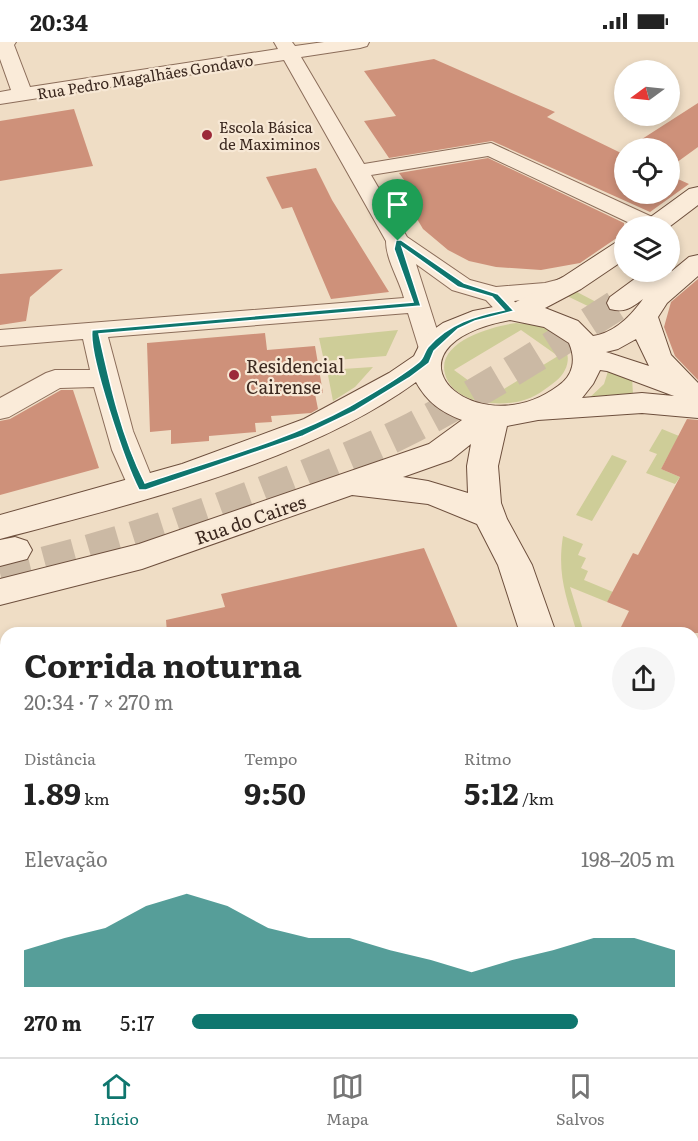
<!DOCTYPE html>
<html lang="pt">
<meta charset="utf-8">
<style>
:root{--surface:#fff;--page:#f6f6f6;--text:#222;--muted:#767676;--line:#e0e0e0;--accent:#0f766e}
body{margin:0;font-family:Literata,serif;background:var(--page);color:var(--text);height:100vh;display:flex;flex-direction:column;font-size:22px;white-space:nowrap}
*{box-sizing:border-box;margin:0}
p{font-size:20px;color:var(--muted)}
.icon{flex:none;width:33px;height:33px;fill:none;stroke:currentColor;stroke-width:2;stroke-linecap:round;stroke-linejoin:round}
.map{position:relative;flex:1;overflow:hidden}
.drawer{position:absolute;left:0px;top:585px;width:699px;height:430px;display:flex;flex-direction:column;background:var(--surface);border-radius:18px 18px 0 0;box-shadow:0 3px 9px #0003}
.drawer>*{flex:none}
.needle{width:39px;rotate:255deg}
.buttons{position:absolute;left:614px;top:18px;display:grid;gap:12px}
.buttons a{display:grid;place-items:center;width:66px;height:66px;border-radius:50%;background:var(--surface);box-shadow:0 3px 9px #0003;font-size:30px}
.pin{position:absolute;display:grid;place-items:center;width:51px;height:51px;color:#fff;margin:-62px -26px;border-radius:50% 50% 50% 0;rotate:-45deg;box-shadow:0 0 6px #0007}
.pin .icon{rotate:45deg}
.round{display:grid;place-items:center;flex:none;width:63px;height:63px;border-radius:32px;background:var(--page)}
.headline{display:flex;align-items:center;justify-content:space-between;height:102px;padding:0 24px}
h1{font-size:33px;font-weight:700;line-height:45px}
.metrics{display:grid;grid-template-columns:repeat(3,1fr);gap:9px;height:102px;padding:6px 24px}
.metrics div{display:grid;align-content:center}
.metrics b{font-size:30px;font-weight:700}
.metrics small{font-size:16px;font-weight:400}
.metrics p{font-size:16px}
.chart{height:168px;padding:12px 24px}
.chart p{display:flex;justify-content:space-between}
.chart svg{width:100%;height:108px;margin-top:6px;fill:var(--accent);opacity:.7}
ul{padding:0 24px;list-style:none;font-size:20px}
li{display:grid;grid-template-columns:96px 72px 1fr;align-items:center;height:45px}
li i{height:15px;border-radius:8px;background:var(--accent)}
.status{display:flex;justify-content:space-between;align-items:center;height:42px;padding:0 30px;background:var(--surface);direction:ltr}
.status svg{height:16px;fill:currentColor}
.menu{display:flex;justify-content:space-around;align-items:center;height:84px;border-top:2px solid var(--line);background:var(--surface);font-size:16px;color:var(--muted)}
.menu a{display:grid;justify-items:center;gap:3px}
.menu .selected{color:var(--accent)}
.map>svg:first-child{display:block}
</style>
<div class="status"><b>20:34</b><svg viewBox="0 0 49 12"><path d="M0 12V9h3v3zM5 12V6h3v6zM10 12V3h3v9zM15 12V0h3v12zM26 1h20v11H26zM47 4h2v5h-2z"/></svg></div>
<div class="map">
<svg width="698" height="1015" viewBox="0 0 698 1015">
<rect width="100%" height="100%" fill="#efddc5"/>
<path fill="#cecd98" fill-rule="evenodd" d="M577 250 621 273 615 281 592 266 567 254Z
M516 281C526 282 538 283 547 287 569 299 576 322 556 339 546 347 534 356 521 359 496 365 453 361 445 332 436 299 494 284 516 281ZM521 288 558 314 491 355 454 328Z
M398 288 386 314 324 319 319 296Z
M610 323 632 334 633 353 586 359 604 342Z
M373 325 355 345 333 359 327 328Z
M662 387 679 394 661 427 680 435 675 442 646 431 657 412 649 409Z
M612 413 627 419 592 479 576 473Z
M563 494 583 502 578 513 586 516 581 526 588 529 584 538 613 550 607 560 570 545 584 591H577C566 554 557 533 563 494Z
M138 1010H225L224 1015H139Z
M262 1010H376L378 1015H263Z"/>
<path fill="#ce917a" d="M434 17 555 70 547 75 621 111 624 109V152H669V133L689 142 650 170 492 99 389 116 364 79 396 74 364 29Z
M698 61V105L669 126V106H628Z
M74 67 93 124 0 139V79Z
M488 116 624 181V191L580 221 541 228 496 225 469 219 448 208 423 187 400 148 404 138 399 131Z
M316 126 332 158 389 250 331 257 292 165 282 167 266 135Z
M63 227 30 255 26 279 0 283V232Z
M698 237V338L675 314 664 285 671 260Z
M265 291 267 308 315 304 323 351 315 352 318 367 311 371 271 374 272 380 255 381 256 390 209 394V399L171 402V388L150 390 147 301Z
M61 348H73L99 426 0 453V379L10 377Z
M687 377 698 378V591H618L629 569 607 560 633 511 638 513 680 435 661 427Z
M424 506 460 591H167L166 578 225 565 221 552Z"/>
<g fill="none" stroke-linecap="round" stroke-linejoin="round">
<path stroke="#cbb9a4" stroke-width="31" stroke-dasharray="31 15" stroke-linecap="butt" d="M0 531C102 507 201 475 298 436 337 420 377 404 414 385 485 348 553 304 620 261"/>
<g stroke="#8b6d5a" stroke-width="2">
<path id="lane" d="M6 771V787L0 789V773Z
M6 811V829L0 831V813Z"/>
</g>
<g stroke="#8b6d5a" stroke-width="2">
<path id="street" d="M0 0H16L14 3 30 45 278 7 274 0H292L295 4 324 0H369L367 4 360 6 301 15 364 122 491 101 661 179 664 184H636L488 114 371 133 407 195 470 238 496 245 545 241 572 234 580 236 584 241 580 246 545 255 514 259 522 269 519 274 510 277 501 274 486 258 452 248 416 222 443 307 439 313 430 315 421 313 408 271 108 295 133 389 156 446 152 453 142 456 132 453 112 408 94 345 60 346 9 375 0 377V356L46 331 55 328H90L83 297 0 304V288L404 256C399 237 386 218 386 199L284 18 0 62V50L11 48 0 17Z"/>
</g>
<g stroke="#6d4f3d" stroke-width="2">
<path id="secondary" d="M698 145V163L669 185 642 184 645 179 689 147Z
M624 198V218L581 247 545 266 578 279 593 294C614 291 631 274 643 257 631 266 625 271 610 267L607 261 610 255 644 230H669V224L672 229 689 215 698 213V234L667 261 658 275 671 313 698 341V376L642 371 538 378 507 384 498 424 501 461 507 477 532 523 556 591H520L498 523 477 482 428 462 352 453 142 527 0 563V537L139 502 429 402 462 378C441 370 427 360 416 340 305 421 132 462 0 497V473L182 422 304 377 389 331 414 314 421 300 430 290 443 281 473 269 514 261 563 235 615 201ZM510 278 544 285 569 301C576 317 574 333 558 344 474 406 369 305 510 278ZM636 297 649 324 606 310 618 307ZM600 328 607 329 674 354 642 351 582 356 593 342ZM471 402 467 424 468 451 428 439 403 435 451 418Z
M15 495 27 499 32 508 27 517 0 524V498Z
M637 1010H683L685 1015H639Z"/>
</g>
<use href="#lane" fill="#faebd9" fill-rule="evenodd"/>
<use href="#street" fill="#faebd9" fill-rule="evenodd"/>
<use href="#secondary" fill="#faebd9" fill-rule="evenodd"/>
</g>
<path fill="#0f766e" stroke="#fff" stroke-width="1.5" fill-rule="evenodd" d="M396 198H401L464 241 498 252 514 269 475 279 458 287 434 309 429 321 409 336 355 369 303 394 146 448H139C126 423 88 313 92 288L413 260 394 207ZM402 205 458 245 492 255 504 268C475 274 449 281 428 305 424 310 424 316 419 320 398 337 373 351 350 364 286 399 213 418 145 441 122 396 110 342 99 292L421 264Z"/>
<g fill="#9c2939" stroke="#f7e8d5" stroke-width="2">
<circle cx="207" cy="93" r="6"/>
<circle cx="234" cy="333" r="6"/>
</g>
<g text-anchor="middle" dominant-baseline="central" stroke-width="4.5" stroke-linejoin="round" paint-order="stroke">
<g font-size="15" fill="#3b281f" stroke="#f7e8d5">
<text transform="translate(145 34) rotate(-9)">Rua Pedro Magalhães Gondavo</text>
</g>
<g font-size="15" fill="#3b281f" stroke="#f7e8d5" text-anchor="start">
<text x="219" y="84">Escola Básica<tspan x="219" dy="17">de Maximinos</tspan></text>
</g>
<g font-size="18" fill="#3b281f" stroke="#f7e8d5" text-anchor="start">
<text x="246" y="323">Residencial<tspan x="246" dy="21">Cairense</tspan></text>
</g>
<g font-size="18" fill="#3b281f" stroke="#f7e8d5">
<text transform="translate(250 477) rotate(-19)">Rua do Caires</text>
</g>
</g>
</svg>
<div class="buttons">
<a><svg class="needle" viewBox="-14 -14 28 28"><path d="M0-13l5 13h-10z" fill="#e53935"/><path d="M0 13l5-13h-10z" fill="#767676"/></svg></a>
<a><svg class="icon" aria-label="locate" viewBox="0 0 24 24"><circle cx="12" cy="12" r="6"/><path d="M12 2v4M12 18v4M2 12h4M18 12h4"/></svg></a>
<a><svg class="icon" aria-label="layers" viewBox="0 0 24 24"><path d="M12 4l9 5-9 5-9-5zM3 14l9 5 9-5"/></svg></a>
</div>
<div class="pin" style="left:398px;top:199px;background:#1e9e55"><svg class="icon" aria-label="arrive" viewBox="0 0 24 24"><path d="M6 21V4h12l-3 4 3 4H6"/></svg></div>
<section class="drawer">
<div class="headline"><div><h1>Corrida noturna</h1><p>20:34 · 7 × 270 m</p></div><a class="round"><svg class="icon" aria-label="share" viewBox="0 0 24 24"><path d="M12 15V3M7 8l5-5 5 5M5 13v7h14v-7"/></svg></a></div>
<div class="metrics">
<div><p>Distância</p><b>1.89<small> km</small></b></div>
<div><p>Tempo</p><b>9:50</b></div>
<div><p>Ritmo</p><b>5:12<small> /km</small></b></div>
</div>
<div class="chart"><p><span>Elevação</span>198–205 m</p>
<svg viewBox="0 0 160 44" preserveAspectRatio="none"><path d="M0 44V29L10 24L20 20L30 11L40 6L50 11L60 20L70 24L80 24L90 29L100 33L110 38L120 33L130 29L140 24L150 24L160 29V44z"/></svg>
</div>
<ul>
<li><b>270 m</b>5:17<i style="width:80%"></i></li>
</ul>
</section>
</div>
<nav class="menu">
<a class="selected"><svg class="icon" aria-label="home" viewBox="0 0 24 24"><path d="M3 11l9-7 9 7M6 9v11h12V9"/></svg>Início</a>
<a><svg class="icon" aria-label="map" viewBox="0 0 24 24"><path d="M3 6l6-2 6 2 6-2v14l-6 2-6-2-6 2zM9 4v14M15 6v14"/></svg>Mapa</a>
<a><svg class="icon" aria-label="saved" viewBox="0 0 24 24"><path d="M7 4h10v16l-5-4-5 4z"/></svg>Salvos</a>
</nav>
